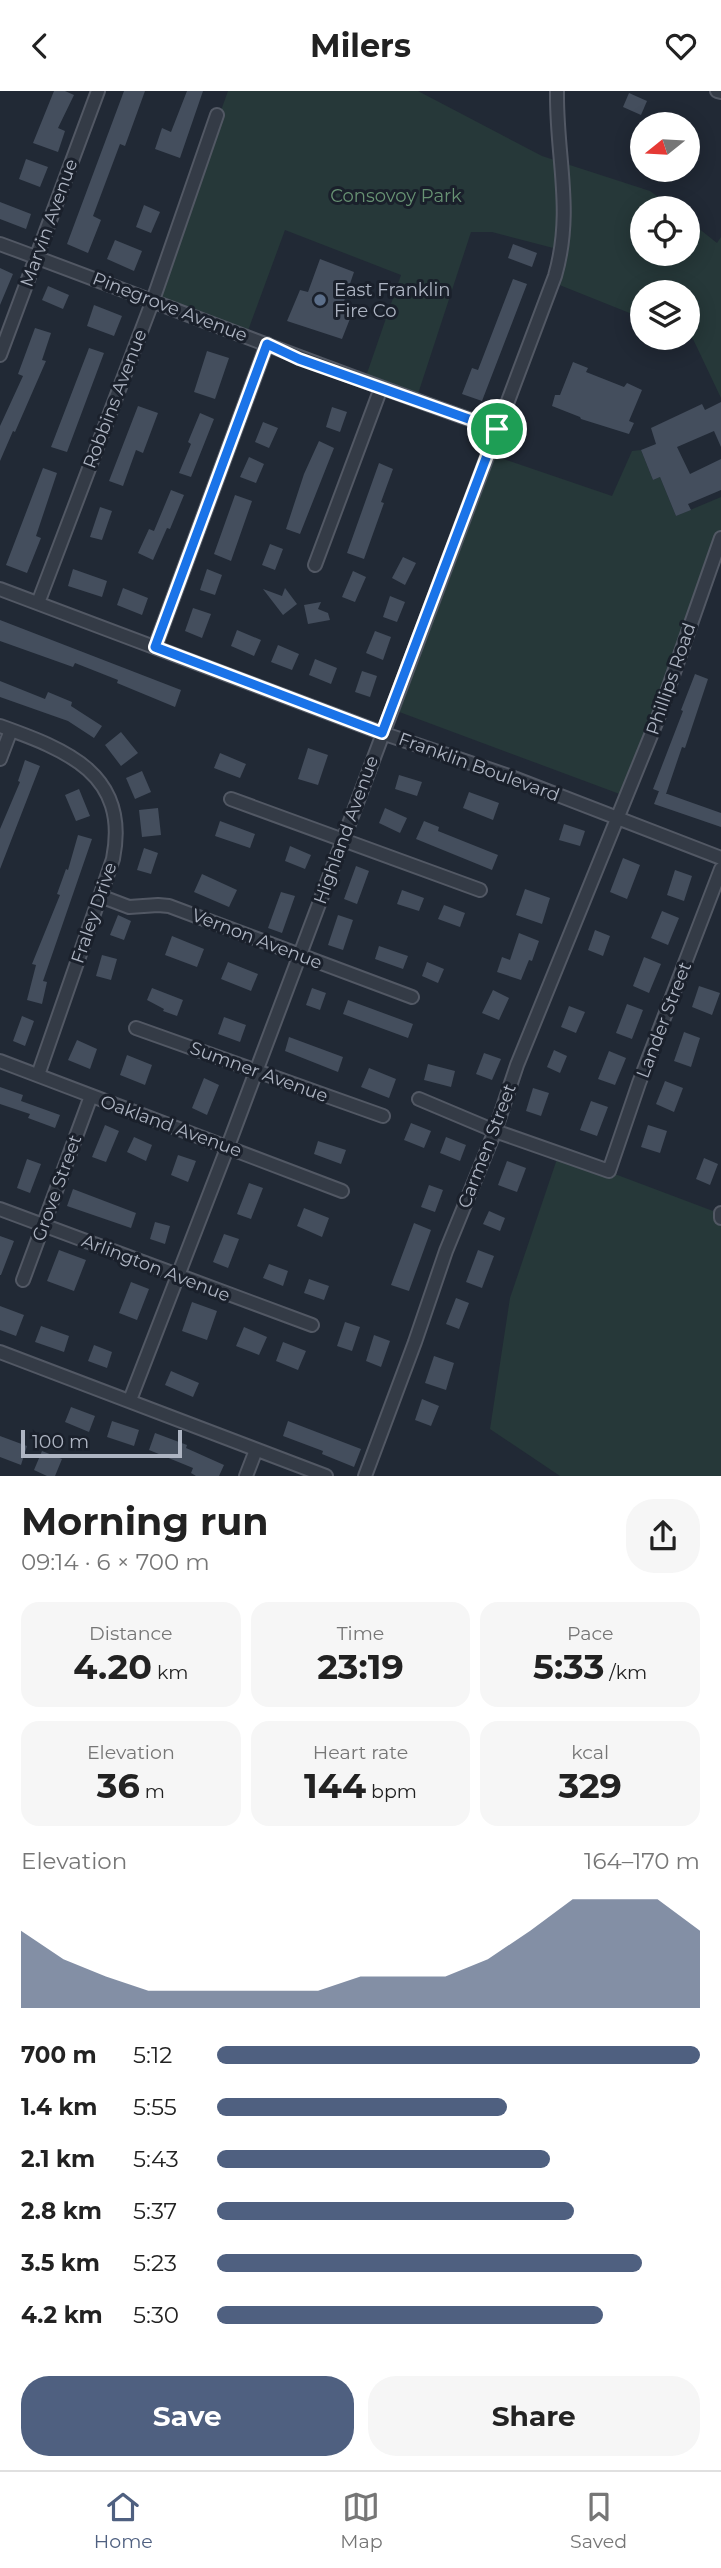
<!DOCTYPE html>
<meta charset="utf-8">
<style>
:root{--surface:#fff;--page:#f6f6f6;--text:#222;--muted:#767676;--line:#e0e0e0;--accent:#4f6080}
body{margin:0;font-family:Montserrat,sans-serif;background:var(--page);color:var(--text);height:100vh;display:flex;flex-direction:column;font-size:26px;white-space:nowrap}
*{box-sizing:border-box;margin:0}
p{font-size:23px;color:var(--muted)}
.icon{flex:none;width:38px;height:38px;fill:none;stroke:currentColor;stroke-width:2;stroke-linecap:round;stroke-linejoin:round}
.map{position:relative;height:1385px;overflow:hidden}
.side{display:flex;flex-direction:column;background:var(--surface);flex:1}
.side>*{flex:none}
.needle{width:46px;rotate:252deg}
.buttons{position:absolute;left:630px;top:21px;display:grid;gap:14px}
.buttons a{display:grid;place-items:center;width:70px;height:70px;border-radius:50%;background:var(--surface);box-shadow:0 4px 18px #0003;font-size:35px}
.scale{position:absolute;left:21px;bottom:18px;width:161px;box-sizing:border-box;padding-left:7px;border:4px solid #aeb5c3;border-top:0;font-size:19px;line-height:24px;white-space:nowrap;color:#aeb5c3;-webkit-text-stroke:5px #1a202b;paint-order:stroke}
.pin{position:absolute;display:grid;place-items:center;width:60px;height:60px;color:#fff;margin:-30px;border:4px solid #fff;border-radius:50%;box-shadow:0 2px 7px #0007}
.round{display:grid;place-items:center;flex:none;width:74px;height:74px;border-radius:28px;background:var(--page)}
.summary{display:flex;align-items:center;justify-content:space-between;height:119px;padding:0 21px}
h1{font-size:38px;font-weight:700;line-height:52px}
.figures{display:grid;grid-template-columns:repeat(3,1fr);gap:10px;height:119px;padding:7px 21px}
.figures div{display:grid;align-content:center;border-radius:18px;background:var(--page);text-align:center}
.figures b{font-size:35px;font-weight:700}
.figures small{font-size:19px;font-weight:400}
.figures p{font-size:19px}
.chart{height:196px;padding:14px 21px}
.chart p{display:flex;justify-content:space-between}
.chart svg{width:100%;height:126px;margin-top:7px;fill:var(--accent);opacity:.7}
.cta{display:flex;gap:14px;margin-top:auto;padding:14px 21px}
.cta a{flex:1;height:80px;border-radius:28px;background:var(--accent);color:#fff;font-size:28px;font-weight:700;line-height:80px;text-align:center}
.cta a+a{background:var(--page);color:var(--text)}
ul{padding:0 21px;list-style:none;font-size:23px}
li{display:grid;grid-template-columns:112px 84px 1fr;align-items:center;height:52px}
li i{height:18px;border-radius:9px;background:var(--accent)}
header{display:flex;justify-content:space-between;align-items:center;height:91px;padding:0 21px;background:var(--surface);font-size:32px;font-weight:700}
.tab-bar{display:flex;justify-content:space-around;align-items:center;height:98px;border-top:2px solid var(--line);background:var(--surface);font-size:19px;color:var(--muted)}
.tab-bar a{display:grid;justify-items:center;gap:4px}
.tab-bar .active{color:var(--accent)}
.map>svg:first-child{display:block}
</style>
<header><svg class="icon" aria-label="back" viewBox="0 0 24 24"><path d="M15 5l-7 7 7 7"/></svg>Milers<svg class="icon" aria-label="heart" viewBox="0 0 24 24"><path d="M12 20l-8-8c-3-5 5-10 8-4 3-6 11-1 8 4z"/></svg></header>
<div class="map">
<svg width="721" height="1385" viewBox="0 0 721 1385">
<rect width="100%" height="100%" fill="#212935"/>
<path fill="#263839" d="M228 0H418L542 65 650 100 673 117H642V163H688V129L717 152 721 146V307L693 248 688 245V201H642V227L552 191 561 159 492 141H471L416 309 364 291 401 184 285 139 246 245 153 209Z
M641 359 653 389 660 386 676 425 721 406V461L625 705 394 619 489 363 612 405 632 360Z
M559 1062 721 1123V1385H560L490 1338 510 1207Z"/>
<path fill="#444e5d" d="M54 0H65L74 4 58 37 65 40 58 61 33 52Z
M124 0H145L125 55 120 53 93 125 101 129 88 162 67 153Z
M187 0H203L180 67 155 58 162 37 171 41Z
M629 2 647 10 641 24 623 16Z
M26 68 48 76 40 96 19 88Z
M0 111 31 123 26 138 0 128Z
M144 114 160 121 151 142 136 136Z
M115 149 142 160 134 180 107 168Z
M513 153 537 162 532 176 508 167Z
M320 168 354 181 342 216 353 220 342 248 287 230 300 199 308 201Z
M0 177 13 183 0 214Z
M513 188 527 193 482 310 462 303 472 277 478 279Z
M48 195 69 204 63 218 42 209Z
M94 214 122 225 114 245 87 235Z
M35 237 51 242 42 269 46 270 15 341 13 340 0 370V335L23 285 18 283Z
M89 257 104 262 67 361 51 356Z
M207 260 229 267 215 308 194 301Z
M573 271 588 277 586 281 624 296 627 292 642 299 629 330 634 332 629 343 581 328 580 326 552 315 555 304H560Z
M721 311V356L714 340 677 356 690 383 721 368V399L688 413 691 419 676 425 660 386 653 389 641 359 656 353 651 337 702 313 705 319Z
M138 315 158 322 143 362 136 359 123 395 109 390Z
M332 316 347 321 340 341 326 336Z
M200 322 214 328 191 386 179 382 191 353 188 351Z
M263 331 278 337 269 357 255 351Z
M319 350 334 357 300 443 286 438 304 383Z
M249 366 264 373 256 392 240 386Z
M379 372 393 378 381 411 384 412 364 468 347 462Z
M43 377 57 382 36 445 41 447 27 482 6 474Z
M171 399 184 404 170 438 167 437 153 469 138 462 149 438 154 440Z
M235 404 252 410 231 470 214 463Z
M100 416 112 420 102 449 90 446Z
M270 453 283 458 275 479 262 474Z
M403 466 416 472 405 494 392 487Z
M73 478 107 490 102 506 68 495Z
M207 478 222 484 215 504 200 499Z
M353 480 366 486 355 511 342 506Z
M123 497 148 507 142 524 117 514Z
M285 497 297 513 283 524 263 498 282 505Z
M390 505 405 511 397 531 383 526Z
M321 511 318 518 328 522 330 529 308 533 304 514Z
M193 517 211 523 202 547 185 540Z
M0 529 181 599 175 616 117 592 118 589 75 572 73 576 0 550Z
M237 539 261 549 254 565 231 555Z
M375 540 391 546 383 569 366 562Z
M278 554 299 563 292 579 271 571Z
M315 568 337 577 331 593 309 584Z
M362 580 377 585 370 606 355 601Z
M695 583 708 588 685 657 682 656 666 703 653 698 683 620 681 619Z
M0 590 45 608 48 601 72 611 71 615 102 635 94 647 68 630 0 606Z
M121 641 138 662 121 675 105 654Z
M308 657 328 664 318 694 298 688Z
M220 662 246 673 240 687 214 677Z
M25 669 40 675 0 778V738L20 691 18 690Z
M142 680 151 701 135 708 126 687Z
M399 684 422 691 417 705 395 698Z
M79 698 90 725 76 730 65 704Z
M659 700 721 722V736L654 713Z
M469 701 499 712 493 729 463 717Z
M158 717 161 744 142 746 139 719Z
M385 717 407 727 400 742 379 732Z
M220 730 255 743 250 757 215 745Z
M424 730 439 736 438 740 498 764 492 779 416 748Z
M564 733 585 740 580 755 559 749Z
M78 744 92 748 43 890 47 891 42 913 27 909 36 874 32 873 60 804 57 803 66 778 68 779Z
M290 755 311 764 305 778 285 770Z
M144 757 158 762 151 783 137 779Z
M623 767 640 774 627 808 610 801Z
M356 775 369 780 357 813 344 808Z
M675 779 692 785 684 810 667 804Z
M202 783 237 799 229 816 194 801Z
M525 798 550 807 542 833 516 824Z
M402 799 424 807 419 820 397 813Z
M281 801 295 805 282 842 268 837Z
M444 814 465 822 460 836 438 828Z
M662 820 679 827 668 854 651 847Z
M118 824 131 830 124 849 110 844Z
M338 824 353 829 343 859 328 854Z
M595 839 610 845 603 865 588 859Z
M519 842 539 850 532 870 529 869 521 889 497 881 502 866 510 869Z
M172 845 204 858 197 876 165 864Z
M379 855 408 865 403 878 375 868Z
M102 864 117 868 111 889 96 885Z
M644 866 661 873 649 902 633 895Z
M228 871 258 883 251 900 221 888Z
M427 871 444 878 438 892 422 885Z
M699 895 720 902 712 924 692 916Z
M152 897 183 909 177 925 163 920 164 918 147 909Z
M312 897 326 902 320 919 306 914Z
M493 899 509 907 499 929 482 922Z
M348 909 413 933 408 947 343 923Z
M627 913 643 919 632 948 616 942Z
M569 915 585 921 576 942 561 936Z
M22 925 34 930 25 955 13 950Z
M224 926 246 934 240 951 218 943Z
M684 941 700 947 691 976 674 970Z
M289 946 343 966 338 981 285 960Z
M77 949 97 958 90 978 68 969Z
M554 959 567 965 560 982 547 976Z
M609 960 626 967 615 994 598 988Z
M484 962 501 968 492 989 476 983Z
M127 964 152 974 145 994 120 984Z
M428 973 455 980 451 996 424 989Z
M369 977 396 988 389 1007 361 996Z
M204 987 219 994 207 1024 192 1017Z
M665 990 683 997 674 1021 656 1013Z
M0 996 23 1004 21 1010 60 1024 55 1037 28 1027 30 1023 0 1013Z
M533 997 549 1002 541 1025 526 1020Z
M591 1010 608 1016 597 1045 580 1039Z
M411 1032 431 1040 424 1057 404 1049Z
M105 1034 119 1040 106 1071 92 1066Z
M648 1034 667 1040 660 1062 641 1056Z
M134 1046 152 1054 146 1070 127 1061Z
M446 1046 466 1054 460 1070 440 1062Z
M318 1050 346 1059 341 1073 314 1063Z
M178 1064 196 1070 188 1091 171 1084Z
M704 1067 718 1073 710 1094 696 1088Z
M27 1068 41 1073 30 1102 17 1097Z
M507 1070 526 1077 517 1101 498 1094Z
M249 1092 263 1097 251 1128 237 1123Z
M429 1094 443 1099 435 1121 421 1116Z
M73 1098 136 1122 131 1137 67 1115Z
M304 1117 329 1127 322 1146 297 1135Z
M489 1120 505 1127 500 1140 483 1133Z
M155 1131 170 1135 165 1153 150 1148Z
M414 1132 431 1139 409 1200 391 1194Z
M224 1143 239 1148 228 1177 213 1171Z
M0 1145 14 1150 1 1184H0Z
M59 1159 86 1169 74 1200 47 1190Z
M478 1159 494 1165 482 1197 466 1191Z
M269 1173 288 1180 283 1195 263 1187Z
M309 1188 329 1195 324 1209 304 1202Z
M131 1191 149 1198 137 1229 119 1222Z
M456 1207 469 1212 459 1238 446 1233Z
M192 1211 217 1220 207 1249 182 1240Z
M0 1215 24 1224 16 1245 0 1239Z
M345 1231 360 1236 352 1260 337 1255Z
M41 1235 69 1245 64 1261 35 1251Z
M244 1236 267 1246 259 1264 236 1255Z
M374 1244 390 1250 381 1276 366 1270Z
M283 1251 306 1260 298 1279 276 1270Z
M94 1254 112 1261 107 1277 88 1270Z
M434 1265 454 1272 446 1299 425 1292Z
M171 1280 199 1292 193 1306 165 1294Z
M422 1308 439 1315 431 1335 415 1329Z
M71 1316 95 1325 89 1341 65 1331Z
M112 1330 139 1339 134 1355 107 1346Z
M288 1330 361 1358 354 1376 322 1363 323 1360 283 1345Z
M155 1342 187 1354 186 1357 224 1374 219 1385H196L191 1382 193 1377 149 1359Z
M0 1345 27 1355 21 1374 0 1366Z
M42 1360 62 1368 55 1385H47L34 1379Z"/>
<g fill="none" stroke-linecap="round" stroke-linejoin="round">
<g stroke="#525864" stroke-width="16">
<path id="minor" d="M717 0 721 1
M0 153C166 214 330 280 497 338
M0 264 98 0
M315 474 381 297
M0 498 382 642 506 684 721 767
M38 512 153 209 217 24
M155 556 267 253
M0 635C67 659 130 683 113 768L38 984
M0 668 11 639
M231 708 480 799
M100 805 129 816 158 814 169 815 412 906
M136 937 383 1025
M0 970 342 1100
M419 1008 495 1040 609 1080 639 992 721 778
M0 1118 312 1234
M721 1122V1127
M23 1189 91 1005
M0 1261 326 1385
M130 1309 228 1055 555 185C574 119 556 66 557 0
M246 1385 256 1359
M365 1385 415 1251 446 1160 495 1040 517 974 658 627 721 447"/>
</g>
<use href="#minor" stroke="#343b46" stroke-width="12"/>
</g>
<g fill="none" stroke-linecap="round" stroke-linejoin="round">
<g stroke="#fff" stroke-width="14">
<path id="route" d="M267 253 299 268 497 338 382 642 155 556Z"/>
</g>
<use href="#route" stroke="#1a73e8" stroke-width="9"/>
</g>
<circle fill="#5c6f8a" stroke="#1a202b" stroke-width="2.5" cx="320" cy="209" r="7"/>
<g text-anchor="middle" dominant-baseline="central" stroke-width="6" stroke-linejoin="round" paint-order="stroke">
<g font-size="18" fill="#679273" stroke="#1a202b">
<text x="396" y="105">Consovoy Park</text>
</g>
<g font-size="18" fill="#aeb5c3" stroke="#1a202b">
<text transform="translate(49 132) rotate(-70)">Marvin Avenue</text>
<text transform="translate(170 216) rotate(21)">Pinegrove Avenue</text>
<text transform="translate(115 308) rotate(-69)">Robbins Avenue</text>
<text transform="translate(671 588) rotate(-71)">Phillips Road</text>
<text transform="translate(479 676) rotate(20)">Franklin Boulevard</text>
<text transform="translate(346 739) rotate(-70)">Highland Avenue</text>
<text transform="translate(94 822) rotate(-71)">Fraley Drive</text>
<text transform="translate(257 848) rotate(21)">Vernon Avenue</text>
<text transform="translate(664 929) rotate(-69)">Lander Street</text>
<text transform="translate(259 981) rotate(20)">Sumner Avenue</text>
<text transform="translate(171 1035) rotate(20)">Oakland Avenue</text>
<text transform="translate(487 1055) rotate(-69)">Carmen Street</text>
<text transform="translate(57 1097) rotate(-70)">Grove Street</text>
<text transform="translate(156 1177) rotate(21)">Arlington Avenue</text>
</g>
<g font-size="18" fill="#aeb5c3" stroke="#1a202b" text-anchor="start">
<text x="334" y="199">East Franklin<tspan x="334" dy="21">Fire Co</tspan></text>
</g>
</g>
</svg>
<div class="buttons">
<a><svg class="needle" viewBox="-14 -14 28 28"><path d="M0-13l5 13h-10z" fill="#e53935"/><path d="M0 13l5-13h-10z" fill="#767676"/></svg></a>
<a><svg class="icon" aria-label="locate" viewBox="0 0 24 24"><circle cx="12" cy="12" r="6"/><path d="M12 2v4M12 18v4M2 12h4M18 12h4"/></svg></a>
<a><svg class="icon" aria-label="layers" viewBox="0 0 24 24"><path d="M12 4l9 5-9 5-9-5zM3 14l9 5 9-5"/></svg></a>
</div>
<div class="scale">100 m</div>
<div class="pin" style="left:497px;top:338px;background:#1e9e55"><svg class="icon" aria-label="arrive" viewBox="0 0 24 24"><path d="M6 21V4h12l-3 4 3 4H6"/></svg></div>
</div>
<section class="side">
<div class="summary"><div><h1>Morning run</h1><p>09:14 · 6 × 700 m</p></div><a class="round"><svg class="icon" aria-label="share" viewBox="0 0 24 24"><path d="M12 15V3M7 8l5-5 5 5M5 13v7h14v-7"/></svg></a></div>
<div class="figures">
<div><p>Distance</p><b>4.20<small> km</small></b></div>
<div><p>Time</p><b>23:19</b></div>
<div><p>Pace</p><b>5:33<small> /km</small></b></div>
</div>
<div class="figures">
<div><p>Elevation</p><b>36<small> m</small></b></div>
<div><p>Heart rate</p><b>144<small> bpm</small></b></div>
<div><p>kcal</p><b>329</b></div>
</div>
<div class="chart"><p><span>Elevation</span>164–170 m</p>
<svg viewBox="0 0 160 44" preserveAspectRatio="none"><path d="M0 44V17L10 27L20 33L30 38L40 38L50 38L60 38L70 38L80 33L90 33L100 33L110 27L120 17L130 6L140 6L150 6L160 17V44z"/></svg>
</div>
<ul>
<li><b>700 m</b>5:12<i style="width:100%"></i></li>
<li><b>1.4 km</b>5:55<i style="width:60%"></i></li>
<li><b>2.1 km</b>5:43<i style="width:69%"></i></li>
<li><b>2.8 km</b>5:37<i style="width:74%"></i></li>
<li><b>3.5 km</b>5:23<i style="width:88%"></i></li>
<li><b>4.2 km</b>5:30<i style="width:80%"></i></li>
</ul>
<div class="cta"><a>Save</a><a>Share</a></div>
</section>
<nav class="tab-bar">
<a class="active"><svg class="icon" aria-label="home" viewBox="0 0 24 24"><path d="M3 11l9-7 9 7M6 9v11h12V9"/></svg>Home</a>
<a><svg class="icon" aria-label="map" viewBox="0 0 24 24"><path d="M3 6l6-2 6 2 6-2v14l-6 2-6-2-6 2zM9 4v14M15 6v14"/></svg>Map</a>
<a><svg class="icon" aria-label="saved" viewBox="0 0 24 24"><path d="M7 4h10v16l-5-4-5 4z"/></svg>Saved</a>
</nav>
